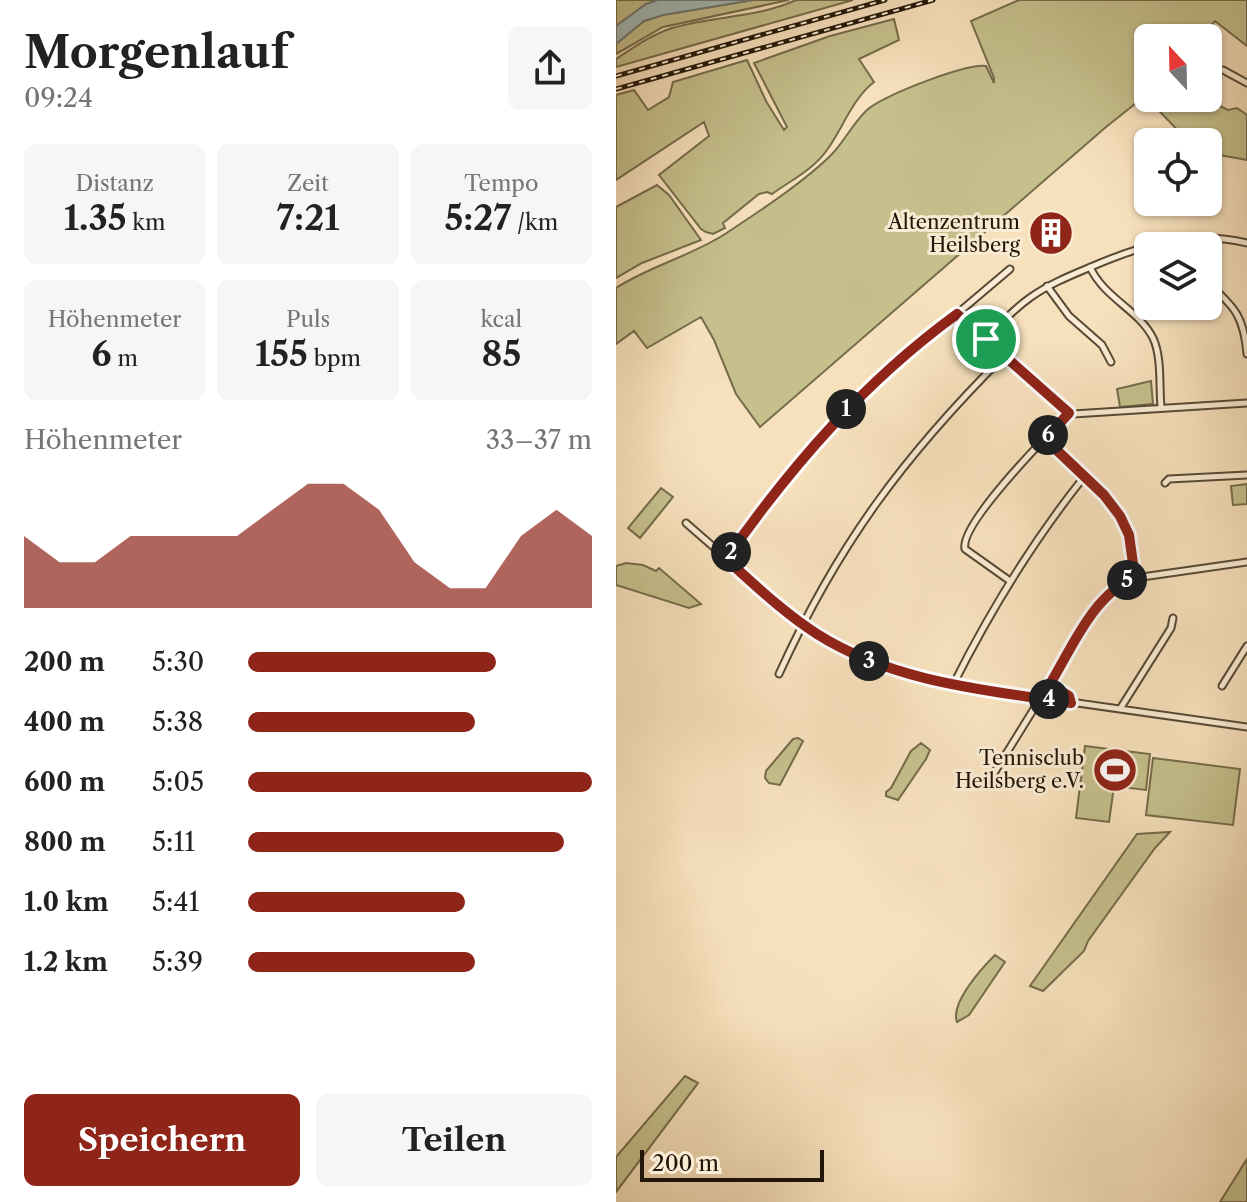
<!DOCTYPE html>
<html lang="de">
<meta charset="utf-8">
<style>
:root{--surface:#fff;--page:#f6f6f6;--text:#222;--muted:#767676;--accent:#8f2418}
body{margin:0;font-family:"Libre Caslon Text",serif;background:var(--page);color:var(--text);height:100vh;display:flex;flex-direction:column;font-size:30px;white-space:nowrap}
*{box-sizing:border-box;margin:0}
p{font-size:26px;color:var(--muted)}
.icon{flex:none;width:44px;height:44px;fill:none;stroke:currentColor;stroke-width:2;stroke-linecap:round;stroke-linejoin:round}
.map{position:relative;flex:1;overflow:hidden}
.drawer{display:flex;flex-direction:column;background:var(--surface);width:616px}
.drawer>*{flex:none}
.needle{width:52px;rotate:338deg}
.tools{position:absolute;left:518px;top:24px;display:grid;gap:16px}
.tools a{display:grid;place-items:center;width:88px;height:88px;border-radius:12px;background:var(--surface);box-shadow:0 2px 6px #0004;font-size:40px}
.scale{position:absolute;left:24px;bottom:20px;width:184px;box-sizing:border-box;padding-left:8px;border:4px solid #221608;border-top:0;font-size:22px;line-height:28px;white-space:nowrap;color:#221608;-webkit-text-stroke:6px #faecd4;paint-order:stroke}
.pin{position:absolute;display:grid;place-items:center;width:68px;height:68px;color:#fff;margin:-34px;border:4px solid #fff;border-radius:50%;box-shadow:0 2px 8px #0007}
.km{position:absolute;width:40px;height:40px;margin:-20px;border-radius:50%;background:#222;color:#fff;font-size:22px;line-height:40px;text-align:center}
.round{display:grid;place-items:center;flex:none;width:84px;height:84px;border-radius:12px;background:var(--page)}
.head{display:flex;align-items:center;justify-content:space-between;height:136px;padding:0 24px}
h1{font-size:44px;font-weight:700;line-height:60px}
.metrics{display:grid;grid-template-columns:repeat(3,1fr);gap:12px;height:136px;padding:8px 24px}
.metrics div{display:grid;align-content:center;border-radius:12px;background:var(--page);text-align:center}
.metrics b{font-size:34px;font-weight:700}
.metrics small{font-size:22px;font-weight:400}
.metrics p{font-size:22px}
.chart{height:224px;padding:16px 24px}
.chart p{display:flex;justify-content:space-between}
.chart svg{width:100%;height:144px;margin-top:8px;fill:var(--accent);opacity:.7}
.button{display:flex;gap:16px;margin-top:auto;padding:16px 24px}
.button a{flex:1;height:92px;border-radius:12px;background:var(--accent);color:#fff;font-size:32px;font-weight:700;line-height:92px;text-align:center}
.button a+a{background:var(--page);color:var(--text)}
ul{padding:0 24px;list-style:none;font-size:26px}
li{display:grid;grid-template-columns:128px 96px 1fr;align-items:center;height:60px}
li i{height:20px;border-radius:10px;background:var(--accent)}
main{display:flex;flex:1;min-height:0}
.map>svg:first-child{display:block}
</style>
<main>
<section class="drawer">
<div class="head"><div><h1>Morgenlauf</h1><p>09:24</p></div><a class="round"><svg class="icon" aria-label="share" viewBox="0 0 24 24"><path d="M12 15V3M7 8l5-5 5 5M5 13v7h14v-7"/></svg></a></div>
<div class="metrics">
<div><p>Distanz</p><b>1.35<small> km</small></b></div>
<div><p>Zeit</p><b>7:21</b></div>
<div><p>Tempo</p><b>5:27<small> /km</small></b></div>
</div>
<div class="metrics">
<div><p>Höhenmeter</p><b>6<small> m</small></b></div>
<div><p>Puls</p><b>155<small> bpm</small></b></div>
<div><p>kcal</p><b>85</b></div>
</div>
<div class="chart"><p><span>Höhenmeter</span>33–37 m</p>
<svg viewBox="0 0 160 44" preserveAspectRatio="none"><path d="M0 44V22L10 30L20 30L30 22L40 22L50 22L60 22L70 14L80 6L90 6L100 14L110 30L120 38L130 38L140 22L150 14L160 22V44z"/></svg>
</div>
<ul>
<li><b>200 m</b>5:30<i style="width:72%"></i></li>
<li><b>400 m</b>5:38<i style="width:66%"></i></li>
<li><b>600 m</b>5:05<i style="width:100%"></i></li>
<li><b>800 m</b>5:11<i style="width:92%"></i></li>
<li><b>1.0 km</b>5:41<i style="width:63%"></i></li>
<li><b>1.2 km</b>5:39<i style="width:66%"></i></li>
</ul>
<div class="button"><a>Speichern</a><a>Teilen</a></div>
</section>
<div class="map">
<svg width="631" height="1202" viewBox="0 0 631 1202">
<rect width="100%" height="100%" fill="#f7e1bd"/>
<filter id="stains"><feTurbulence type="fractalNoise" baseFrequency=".0025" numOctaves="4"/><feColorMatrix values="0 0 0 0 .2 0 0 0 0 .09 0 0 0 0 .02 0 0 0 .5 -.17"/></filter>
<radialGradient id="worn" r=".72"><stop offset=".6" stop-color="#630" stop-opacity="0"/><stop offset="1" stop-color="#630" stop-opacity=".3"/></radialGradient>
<path fill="#c5c08c" stroke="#746b4a" stroke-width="2" d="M0 0H42L29 5 0 26Z
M137 0H173L47 27 0 54V44L28 21 47 15Z
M180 0H237L0 67V59C18 47 35 35 56 28 96 16 141 18 180 0Z
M403 0H631V46L599 21 583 38H532V98H588L612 110 621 108 631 115V160L592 153V142H573L529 96 490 127 144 427 120 394 98 340 85 317 31 348 18 331 0 344V288C34 266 75 256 109 234 141 213 191 180 217 153 229 140 238 122 251 110 265 96 351 63 370 66L378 83V78L355 21Z
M278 19 283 40 243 59 258 82C236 99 227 128 211 150 198 169 174 181 156 194L151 192 143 194 107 223 109 228 97 234 90 232 85 229 43 175 93 136 88 122 0 180V95L18 90 32 110 53 97 57 82 131 60 150 101 168 130 171 127 138 63 214 36Z
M41 185 53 195 85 240 26 263 0 278V207Z
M535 381 537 404 504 407 501 389Z
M631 484V504L617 505 615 486Z
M45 488 57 497 24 538 12 528Z
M10 563 27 565 40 571 43 568 85 604 73 608 0 585V566Z
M182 738 187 741 164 785 153 783 149 778 150 771 177 739Z
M305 743 314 750 310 759 282 800 270 796V792L275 788 295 751Z
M469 746 534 754 530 790 498 786 493 822 460 818Z
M537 758 624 769 617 825 530 815Z
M554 832 539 848 472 941 468 951 427 991 414 986 521 834Z
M379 955 389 962 353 1015 341 1022C334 1003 366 968 379 955Z
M69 1076 82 1083 0 1192V1157Z
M631 1159V1202H604Z"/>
<path fill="#a2bbbb" stroke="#6f7973" stroke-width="2" d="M42 0H137L47 15 28 21 0 44V26L30 4Z"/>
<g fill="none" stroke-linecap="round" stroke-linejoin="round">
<g stroke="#574935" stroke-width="9">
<path id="minor" d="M607 70 631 83
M474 267C488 298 523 310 537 338 546 357 543 386 545 407
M592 283C619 307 628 317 631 354
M431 286 453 316 486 345 495 362
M341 314 442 405 457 414 631 403
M370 339C384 324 398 309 415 297 432 285 451 277 470 269 523 246 573 229 631 243
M429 439 500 510 511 530 519 578
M549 483 553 479 631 475
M70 523 186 624 220 645 261 663 348 687 631 727
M110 559 177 468 237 402 394 269
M394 581 349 549C343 524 433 434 453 413
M163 674C222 544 288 456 388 356
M434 684 453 696 455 703
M337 685C374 611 417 541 468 477
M606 686 631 646
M504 709 555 628 557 618
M372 783 482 605 500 587 519 578 631 562"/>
</g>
<use href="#minor" stroke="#faecd4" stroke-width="5"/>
<g stroke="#221608" stroke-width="5">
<path id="rail" d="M0 76 269 0
M0 89 317 0"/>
</g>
<use href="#rail" stroke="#faecd4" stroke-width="2" stroke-dasharray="6" stroke-linecap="butt"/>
</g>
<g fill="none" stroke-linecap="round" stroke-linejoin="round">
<g stroke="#fff" stroke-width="16">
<path id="route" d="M341 314 453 413 429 439 488 495 504 516 513 535 519 578C478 593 456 648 434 684L453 696 455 703C368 690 277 682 201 634 168 613 139 585 110 559 176 465 248 382 341 314Z"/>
</g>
<use href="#route" stroke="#8f2418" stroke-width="10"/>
</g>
<defs>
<g id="building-disc" transform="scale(2.3)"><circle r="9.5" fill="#8f2418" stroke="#faecd4"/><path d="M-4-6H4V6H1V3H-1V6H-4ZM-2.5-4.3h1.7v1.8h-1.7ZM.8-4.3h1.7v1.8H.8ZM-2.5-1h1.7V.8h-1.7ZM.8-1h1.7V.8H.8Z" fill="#fff"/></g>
<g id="stadium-disc" transform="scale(2.3)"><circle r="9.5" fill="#8f2418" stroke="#faecd4"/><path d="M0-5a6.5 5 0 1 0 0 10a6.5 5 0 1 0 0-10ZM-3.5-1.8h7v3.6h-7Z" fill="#fff"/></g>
</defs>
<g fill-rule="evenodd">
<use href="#building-disc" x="435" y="233"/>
<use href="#stadium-disc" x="499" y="770"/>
</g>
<g text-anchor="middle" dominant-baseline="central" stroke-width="6" stroke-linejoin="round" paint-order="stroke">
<g font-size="20" fill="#221608" stroke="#faecd4" text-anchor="end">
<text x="404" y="222">Altenzentrum<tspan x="404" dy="23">Heilsberg</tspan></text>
<text x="468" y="758">Tennisclub<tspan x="468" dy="23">Heilsberg e.V.</tspan></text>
</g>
</g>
<rect width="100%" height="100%" filter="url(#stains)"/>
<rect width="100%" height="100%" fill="url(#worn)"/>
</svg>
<div class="tools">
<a><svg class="needle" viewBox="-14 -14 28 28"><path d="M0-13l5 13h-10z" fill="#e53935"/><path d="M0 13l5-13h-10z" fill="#767676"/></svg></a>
<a><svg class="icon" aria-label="locate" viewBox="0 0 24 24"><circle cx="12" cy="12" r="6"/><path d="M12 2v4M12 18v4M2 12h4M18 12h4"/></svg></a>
<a><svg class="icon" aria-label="layers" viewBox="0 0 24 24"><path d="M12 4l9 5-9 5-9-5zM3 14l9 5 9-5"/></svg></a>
</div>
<div class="scale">200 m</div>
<div class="pin" style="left:370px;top:339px;background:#1e9e55"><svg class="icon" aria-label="arrive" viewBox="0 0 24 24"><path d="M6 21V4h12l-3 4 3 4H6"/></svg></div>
<b class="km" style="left:230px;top:409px">1</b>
<b class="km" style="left:115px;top:552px">2</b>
<b class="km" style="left:253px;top:661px">3</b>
<b class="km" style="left:433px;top:699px">4</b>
<b class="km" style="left:511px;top:580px">5</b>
<b class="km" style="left:432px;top:435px">6</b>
</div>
</main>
